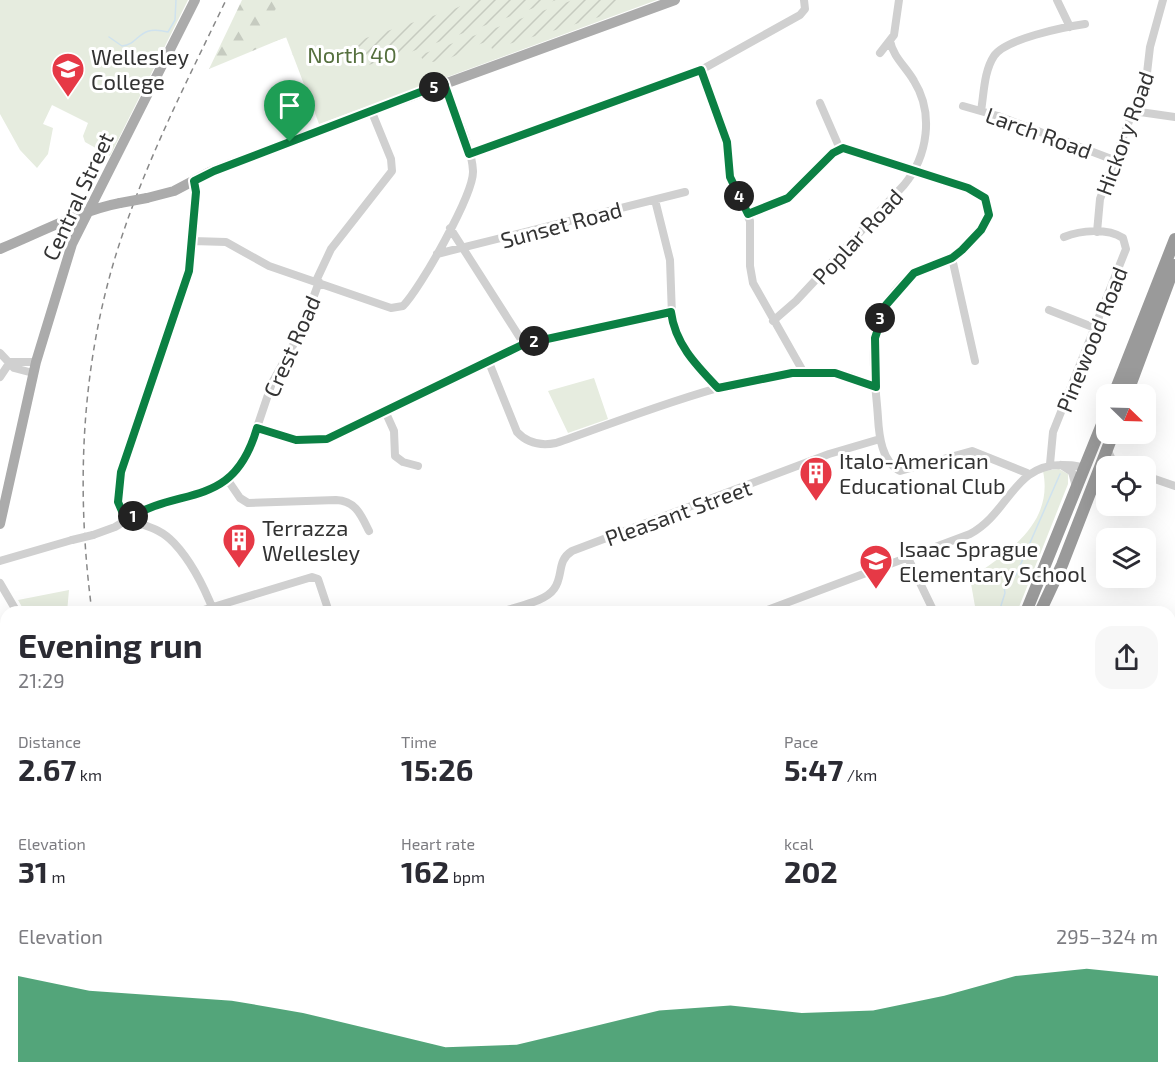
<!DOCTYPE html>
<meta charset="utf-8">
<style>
:root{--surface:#fff;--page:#f7f7f7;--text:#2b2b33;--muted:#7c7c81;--accent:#0b8043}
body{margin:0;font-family:"Exo 2",sans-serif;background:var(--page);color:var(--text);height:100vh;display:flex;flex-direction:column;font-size:22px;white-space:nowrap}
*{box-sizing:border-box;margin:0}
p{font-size:20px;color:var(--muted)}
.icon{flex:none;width:33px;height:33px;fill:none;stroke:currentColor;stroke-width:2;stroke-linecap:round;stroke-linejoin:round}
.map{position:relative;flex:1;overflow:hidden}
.sheet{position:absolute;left:0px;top:606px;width:1176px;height:486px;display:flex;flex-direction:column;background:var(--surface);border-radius:18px 18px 0 0;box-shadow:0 6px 24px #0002}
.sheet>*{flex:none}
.needle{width:39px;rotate:113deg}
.tools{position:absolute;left:1096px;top:384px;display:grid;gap:12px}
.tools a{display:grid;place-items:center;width:60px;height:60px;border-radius:12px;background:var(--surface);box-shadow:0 6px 24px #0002;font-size:30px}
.pin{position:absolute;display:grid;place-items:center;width:51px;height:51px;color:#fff;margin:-62px -26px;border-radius:50% 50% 50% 0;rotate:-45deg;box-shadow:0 0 6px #0007}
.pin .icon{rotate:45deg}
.km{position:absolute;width:30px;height:30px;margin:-15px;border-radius:50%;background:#222;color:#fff;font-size:16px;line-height:30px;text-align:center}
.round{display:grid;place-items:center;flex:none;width:63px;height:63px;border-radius:18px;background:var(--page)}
.headline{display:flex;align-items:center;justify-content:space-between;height:102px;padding:0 18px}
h1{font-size:33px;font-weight:700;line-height:45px}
.stats{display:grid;grid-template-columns:repeat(3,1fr);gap:9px;height:102px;padding:6px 18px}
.stats div{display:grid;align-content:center}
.stats b{font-size:30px;font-weight:700}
.stats small{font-size:16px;font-weight:400}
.stats p{font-size:16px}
.chart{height:168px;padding:12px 18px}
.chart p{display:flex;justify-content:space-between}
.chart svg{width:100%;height:108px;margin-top:6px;fill:var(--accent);opacity:.7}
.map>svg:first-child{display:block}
</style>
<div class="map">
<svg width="1175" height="1092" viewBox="0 0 1175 1092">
<defs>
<pattern id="forest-firs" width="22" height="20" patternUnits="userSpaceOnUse" patternTransform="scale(1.5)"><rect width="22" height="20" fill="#e6ecdf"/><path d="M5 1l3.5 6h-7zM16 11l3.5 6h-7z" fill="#c6cbc0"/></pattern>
<pattern id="garden-furrows" width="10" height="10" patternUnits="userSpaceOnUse" patternTransform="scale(1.5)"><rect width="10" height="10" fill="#e6ecdf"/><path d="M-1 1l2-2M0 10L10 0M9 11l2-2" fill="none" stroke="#c6cbc0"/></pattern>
</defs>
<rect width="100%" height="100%" fill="#fff"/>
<path fill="url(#forest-firs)" d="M242 0H457L310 100 286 37 209 69Z"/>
<path fill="#e6ecdf" d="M0 0H188L110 156 85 142 83 136 88 123 52 105 43 124 53 128 48 154 37 168 20 150 0 114Z
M281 0H657L319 124 287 37 252 49Z
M594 378 608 419 568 433 548 391Z
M1059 469 1068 474V484L1017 612H976L970 578C1008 553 1054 523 1043 471Z
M69 590 67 612H25L18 600Z
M0 726H6V964L0 954Z
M107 1086H197L190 1092H112Z"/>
<path fill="url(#garden-furrows)" d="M474 0H556L388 60 368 65 359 54 357 44 366 38 454 9Z
M573 0H628L609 14 492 49 489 41C462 49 452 63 424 62L420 55Z"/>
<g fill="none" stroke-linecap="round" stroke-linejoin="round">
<path stroke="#cfe2ee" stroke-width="1.5" d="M109 37 122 46C141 44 137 24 168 32L175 20 176 0
M999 612 1005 593 1004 587 1016 575 1060 474"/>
<path stroke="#d0d0d0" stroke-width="8" d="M1057 0 1070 27
M880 53 894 35 899 0
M701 70 727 142 730 177 750 221V266L753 283 804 373
M820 103 840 149
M963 106 998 116 1114 160
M981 111C984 93 984 71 994 56 1005 39 1064 27 1085 24
M1133 111 1175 117
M469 154 701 70 800 15 805 9 804 0
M194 181 195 222 190 268 121 472C106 538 145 511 174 543 191 561 205 589 214 612
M655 200 670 260 672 316 675 329 690 357 718 388
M748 214 788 198 833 153 843 148 968 188C1010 204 976 245 951 258 938 265 924 265 913 274 902 282 889 297 883 309 867 341 876 384 878 418 879 436 882 462 900 471L972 451 1027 473
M450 228 524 344
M1097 232 1100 199 1147 73 1150 47 1163 0
M193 241 226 242 269 266 391 308 403 306C420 289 474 194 473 171 472 146 453 108 444 83
M437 254 685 192
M952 258 975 361
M316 281 331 249 392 171 391 159 371 110
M1049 310 1095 328
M773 321 796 301 904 185C928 156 934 113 914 81 907 68 893 57 890 41
M0 353 14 368 33 373
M488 360 517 432C528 444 541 446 556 443 627 419 770 358 842 374 854 376 865 383 876 387
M10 362H36
M0 377 10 362
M385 411 394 431 395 456 403 462 418 466
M257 428 296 440 327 439 524 344 671 312
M1108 451 1115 466
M1050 464 1053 432 1126 249 1123 238C1107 228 1081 230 1064 237
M1061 465 1072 472 1076 487
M1146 476 1175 486
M227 479 240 498 248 503 336 500C356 501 361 515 369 531
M93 535 115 527 143 510 205 493 234 473 249 451 272 383 301 331 319 282
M908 558 934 612
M0 561 72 540
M0 583 17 612
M197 612 312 577 318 579 329 612
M502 612C517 606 545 602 554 589 564 576 556 561 572 551L829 454 880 439
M762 612 970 534C1009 513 1014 464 1062 465 1071 465 1076 465 1084 468
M1170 652 1175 632
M0 653H6
M1170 820 1175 823
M0 917 6 911
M1175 954 1172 975 1175 1020
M323 1086 324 1092
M389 1092 410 1086
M733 1092 754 1086"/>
<path stroke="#ababab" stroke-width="10" d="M147 198 174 191 210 172 384 106 675 0
M0 249C37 234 82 210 120 203
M0 524 36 362 72 244 195 0
M0 970 6 979
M96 1086 101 1092"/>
<path stroke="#9a9a9a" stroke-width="12" d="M1114 394 1175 239
M1127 394 1175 265
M1026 612 1107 412
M1040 612 1062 565 1113 434
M931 1092 932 1086
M947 1092 948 1086"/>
<path stroke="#888" stroke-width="1.5" stroke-dasharray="6 4.5" stroke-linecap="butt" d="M92 612C75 485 81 355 123 233 150 153 189 77 226 0
M256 1086 259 1092"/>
<path stroke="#d0d0d0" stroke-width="8" d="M72 540 93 535"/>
<path stroke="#ababab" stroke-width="10" d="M120 203 147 198"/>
</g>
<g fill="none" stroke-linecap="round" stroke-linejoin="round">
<g stroke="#fff" stroke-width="12">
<path id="route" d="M701 70 727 142 730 177 748 214 788 198 833 153 843 148 968 188 985 198 989 215 981 230 962 250 952 258 914 273 886 305 875 338 876 387 835 373H792L718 388C697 366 675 344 671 312L524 344 327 439 296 440 257 428C233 510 183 485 127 519L125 518 118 502 121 472 189 271 196 192 194 181 214 171 444 83 469 154Z"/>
</g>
<use href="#route" stroke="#0b8043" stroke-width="8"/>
</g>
<defs>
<g id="university-pin" transform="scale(1.725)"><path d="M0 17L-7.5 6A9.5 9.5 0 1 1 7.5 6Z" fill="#e63946" stroke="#fff"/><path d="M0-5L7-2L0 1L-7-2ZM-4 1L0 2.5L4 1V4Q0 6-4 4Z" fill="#fff"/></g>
<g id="building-pin" transform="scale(1.725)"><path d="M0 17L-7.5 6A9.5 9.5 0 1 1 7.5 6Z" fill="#e63946" stroke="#fff"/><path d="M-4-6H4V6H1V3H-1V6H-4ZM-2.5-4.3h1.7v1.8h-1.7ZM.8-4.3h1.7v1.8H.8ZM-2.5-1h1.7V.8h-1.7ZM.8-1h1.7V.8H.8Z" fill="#fff"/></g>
<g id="school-pin" transform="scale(1.725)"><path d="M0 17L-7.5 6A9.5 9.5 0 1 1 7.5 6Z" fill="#e63946" stroke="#fff"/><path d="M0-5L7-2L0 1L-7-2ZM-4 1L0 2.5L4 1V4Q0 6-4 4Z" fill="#fff"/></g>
</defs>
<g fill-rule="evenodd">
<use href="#university-pin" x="68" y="69"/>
<use href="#building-pin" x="816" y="473"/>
<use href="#building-pin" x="239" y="540"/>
<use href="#school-pin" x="876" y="561"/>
</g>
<g text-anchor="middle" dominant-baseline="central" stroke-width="6" stroke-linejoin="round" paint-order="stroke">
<g font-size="22" fill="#56703f" stroke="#fff">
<text x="352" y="54">North 40</text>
</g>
<g font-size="22" fill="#333" stroke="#fff" text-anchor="start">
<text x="91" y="56">Wellesley<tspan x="91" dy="25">College</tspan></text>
<text x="839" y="460">Italo-American<tspan x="839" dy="25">Educational Club</tspan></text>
<text x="262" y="527">Terrazza<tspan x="262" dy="25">Wellesley</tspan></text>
<text x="899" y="548">Isaac Sprague<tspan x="899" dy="25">Elementary School</tspan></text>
</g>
<g font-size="22" fill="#333" stroke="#fff">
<text transform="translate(1039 132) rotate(20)">Larch Road</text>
<text transform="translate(1124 133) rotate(-70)">Hickory Road</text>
<text transform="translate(77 196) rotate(-65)">Central Street</text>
<text transform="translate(561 224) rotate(-15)">Sunset Road</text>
<text transform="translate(857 236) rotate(-47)">Poplar Road</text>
<text transform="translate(1091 339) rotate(-68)">Pinewood Road</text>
<text transform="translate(291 346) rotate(-66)">Crest Road</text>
<text transform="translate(678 512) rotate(-20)">Pleasant Street</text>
</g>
</g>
</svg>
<div class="tools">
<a><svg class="needle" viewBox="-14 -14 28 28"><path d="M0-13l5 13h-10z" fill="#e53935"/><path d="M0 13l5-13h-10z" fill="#7c7c81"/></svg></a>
<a><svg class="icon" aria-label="locate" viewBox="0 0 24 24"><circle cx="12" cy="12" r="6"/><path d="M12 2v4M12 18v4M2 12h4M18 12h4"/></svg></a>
<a><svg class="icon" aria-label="layers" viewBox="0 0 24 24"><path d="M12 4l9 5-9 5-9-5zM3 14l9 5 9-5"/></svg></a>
</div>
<div class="pin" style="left:290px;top:142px;background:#1e9e55"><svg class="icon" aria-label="arrive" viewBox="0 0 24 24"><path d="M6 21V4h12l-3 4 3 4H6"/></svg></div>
<b class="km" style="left:133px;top:516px">1</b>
<b class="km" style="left:534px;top:341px">2</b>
<b class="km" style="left:880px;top:318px">3</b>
<b class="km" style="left:739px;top:196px">4</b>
<b class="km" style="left:434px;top:87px">5</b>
<section class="sheet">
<div class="headline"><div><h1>Evening run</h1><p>21:29</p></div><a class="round"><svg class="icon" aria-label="share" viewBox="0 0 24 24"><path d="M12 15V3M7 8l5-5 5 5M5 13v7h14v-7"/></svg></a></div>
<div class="stats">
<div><p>Distance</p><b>2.67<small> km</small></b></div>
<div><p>Time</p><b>15:26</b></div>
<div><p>Pace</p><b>5:47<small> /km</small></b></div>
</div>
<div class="stats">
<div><p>Elevation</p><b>31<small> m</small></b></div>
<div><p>Heart rate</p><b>162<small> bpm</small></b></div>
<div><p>kcal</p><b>202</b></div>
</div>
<div class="chart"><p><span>Elevation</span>295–324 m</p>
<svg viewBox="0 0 160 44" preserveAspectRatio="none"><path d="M0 44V9L10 15L20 17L30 19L40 24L50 31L60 38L70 37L80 30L90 23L100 21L110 24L120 23L130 17L140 9L150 6L160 9V44z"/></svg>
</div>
</section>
</div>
